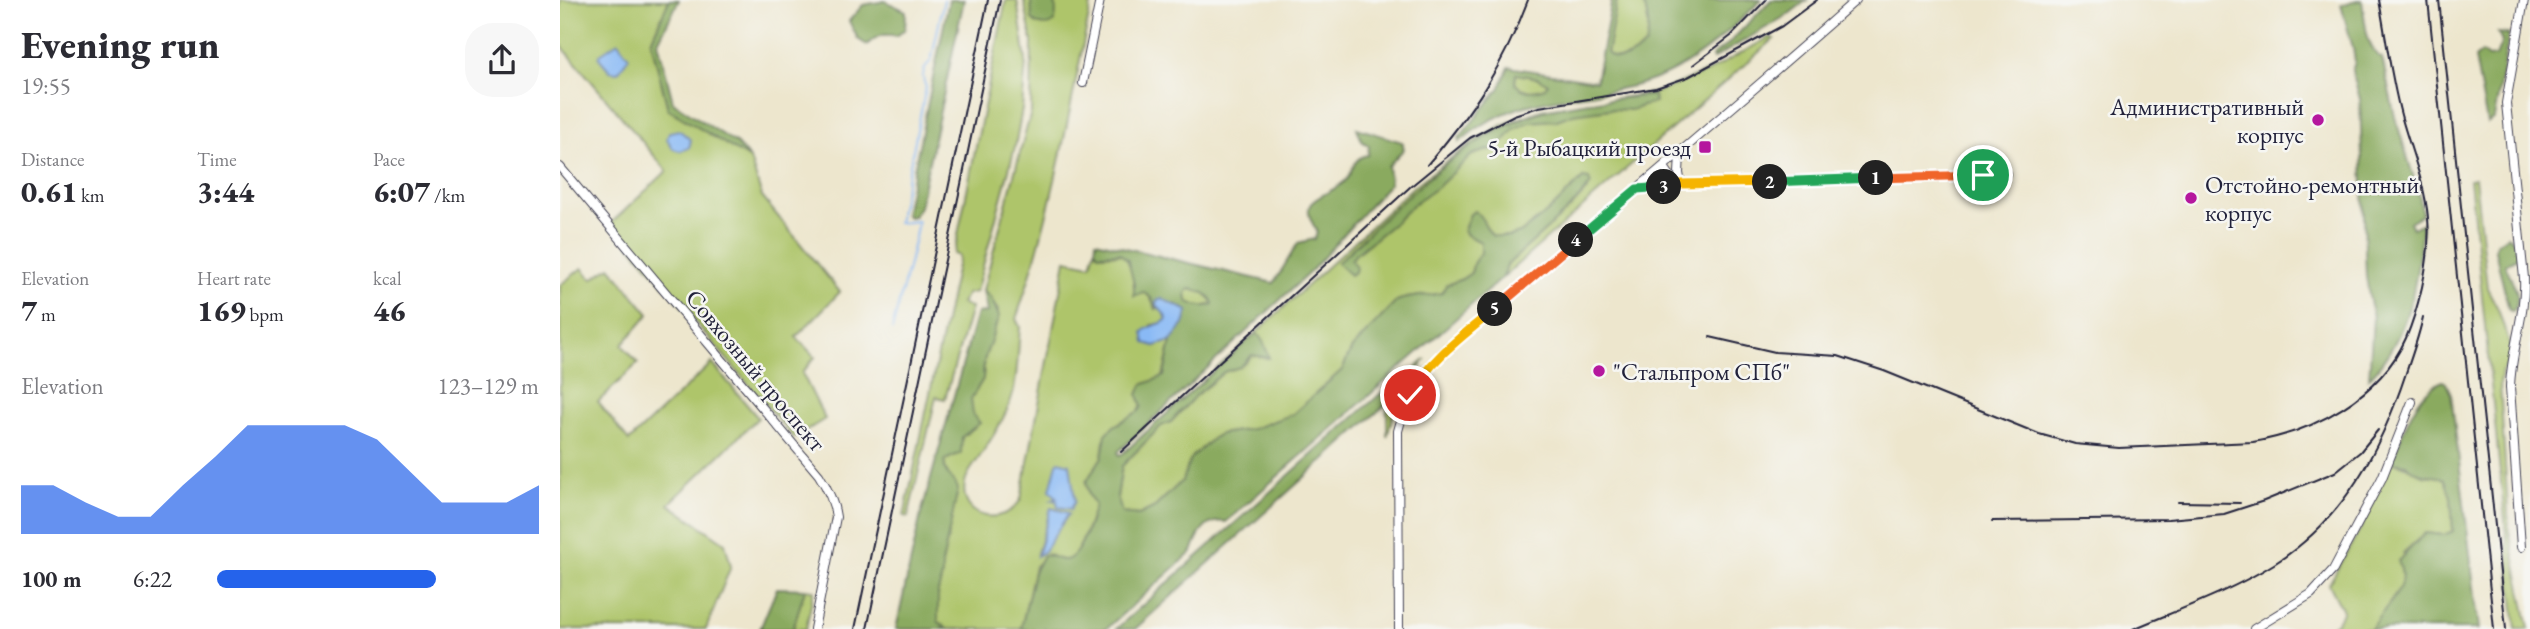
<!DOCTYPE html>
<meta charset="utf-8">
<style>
:root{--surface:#fff;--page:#f7f7f7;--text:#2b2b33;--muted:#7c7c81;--accent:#2563eb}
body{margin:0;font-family:"EB Garamond",serif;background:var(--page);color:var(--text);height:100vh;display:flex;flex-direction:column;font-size:26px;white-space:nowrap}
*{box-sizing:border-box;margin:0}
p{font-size:23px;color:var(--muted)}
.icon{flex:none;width:38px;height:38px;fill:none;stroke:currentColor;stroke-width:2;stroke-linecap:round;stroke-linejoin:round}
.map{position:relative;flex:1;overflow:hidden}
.drawer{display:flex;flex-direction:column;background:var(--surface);width:560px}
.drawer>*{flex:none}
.pin{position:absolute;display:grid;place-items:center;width:60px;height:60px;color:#fff;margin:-30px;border:4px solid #fff;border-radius:50%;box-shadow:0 2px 7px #0007}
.km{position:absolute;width:35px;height:35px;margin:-18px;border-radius:50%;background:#222;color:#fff;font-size:19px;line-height:35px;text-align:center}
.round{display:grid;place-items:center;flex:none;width:74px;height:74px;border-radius:28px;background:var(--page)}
.summary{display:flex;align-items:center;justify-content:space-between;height:119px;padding:0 21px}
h1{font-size:38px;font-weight:800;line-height:52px}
.metrics{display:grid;grid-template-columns:repeat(3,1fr);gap:10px;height:119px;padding:7px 21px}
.metrics div{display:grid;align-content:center}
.metrics b{font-size:30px;font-weight:800}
.metrics small{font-size:19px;font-weight:400}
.metrics p{font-size:19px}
.chart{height:196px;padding:14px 21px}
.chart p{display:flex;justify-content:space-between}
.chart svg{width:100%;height:126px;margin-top:7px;fill:var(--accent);opacity:.7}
ul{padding:0 21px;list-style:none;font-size:23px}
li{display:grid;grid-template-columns:112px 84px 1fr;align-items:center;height:52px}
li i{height:18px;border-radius:9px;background:var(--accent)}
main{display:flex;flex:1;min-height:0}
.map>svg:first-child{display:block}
</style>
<main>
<section class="drawer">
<div class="summary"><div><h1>Evening run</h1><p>19:55</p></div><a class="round"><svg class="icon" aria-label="share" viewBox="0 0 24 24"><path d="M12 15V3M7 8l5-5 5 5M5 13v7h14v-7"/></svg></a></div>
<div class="metrics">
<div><p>Distance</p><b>0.61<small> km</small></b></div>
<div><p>Time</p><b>3:44</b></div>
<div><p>Pace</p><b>6:07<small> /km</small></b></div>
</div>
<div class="metrics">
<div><p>Elevation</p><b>7<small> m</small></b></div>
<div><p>Heart rate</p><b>169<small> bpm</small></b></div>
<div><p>kcal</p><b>46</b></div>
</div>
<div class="chart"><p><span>Elevation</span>123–129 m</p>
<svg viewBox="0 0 160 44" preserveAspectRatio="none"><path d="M0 44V27L10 27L20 33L30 38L40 38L50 27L60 17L70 6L80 6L90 6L100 6L110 11L120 22L130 33L140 33L150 33L160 27V44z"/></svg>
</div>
<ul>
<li><b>100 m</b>6:22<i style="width:68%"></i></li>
</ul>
</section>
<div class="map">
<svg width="1970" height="629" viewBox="0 0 1970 629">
<rect width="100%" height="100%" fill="#f6f6f2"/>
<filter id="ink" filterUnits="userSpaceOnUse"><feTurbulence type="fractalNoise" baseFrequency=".0143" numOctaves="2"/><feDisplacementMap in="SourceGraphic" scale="14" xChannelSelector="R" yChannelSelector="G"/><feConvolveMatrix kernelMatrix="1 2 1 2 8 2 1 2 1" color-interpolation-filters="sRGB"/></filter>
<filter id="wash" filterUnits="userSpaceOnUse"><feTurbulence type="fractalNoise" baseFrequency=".00686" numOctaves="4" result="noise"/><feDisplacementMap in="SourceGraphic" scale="28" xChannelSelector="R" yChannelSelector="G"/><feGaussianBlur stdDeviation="1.57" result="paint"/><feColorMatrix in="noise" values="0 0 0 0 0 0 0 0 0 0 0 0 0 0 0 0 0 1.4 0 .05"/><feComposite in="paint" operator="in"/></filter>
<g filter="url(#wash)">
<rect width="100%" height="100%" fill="#ede6cd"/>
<path fill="#aec56a" stroke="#687452" stroke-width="2" fill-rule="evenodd" d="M0 0H109L91 41 108 109 190 159 202 197 280 292 236 337 255 357 242 373 265 419 234 438 51 223 107 171 0 44Z
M446 0H457L466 61 462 109 455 147 416 292 407 294 401 303 411 308 385 399 376 397 348 517 344 516 399 256 394 254Z
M464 0H532C510 107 492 216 456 319L460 327C458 348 458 378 452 397 445 419 430 441 418 459 413 467 406 474 405 483 398 520 445 528 461 499L506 260 531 265 535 250 542 255 562 254C572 263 574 280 574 293L587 292 596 309 597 307 605 314 607 319 603 323 591 325 595 346 611 341 603 377 582 385 578 395 582 406 579 411 560 423 544 440 542 457 526 482 529 495 535 505C531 516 521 553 511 558 503 563 495 558 488 554L475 566 461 629H387L378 621V592L382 576V564L398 489C394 478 383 474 385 460 404 449 395 454 402 437L411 430V399L423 379 424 361 432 332 438 322V310L423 290 471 112 472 42ZM491 508 508 515 485 548 477 553Z
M1057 0H1081C1089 13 1090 30 1086 45 1074 55 1060 65 1047 53Z
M1210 37 1214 39 943 277 947 265 1012 206 1028 189 1023 178 988 212 960 233 950 236H933L925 226 908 219 904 230 907 235 921 242 922 253 914 262 911 273 902 279 887 285 882 293C869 296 847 296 837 301L792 348 782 370 733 414 692 429 660 434 652 439 631 458 622 481 595 507 579 515 562 513 557 497 562 466 601 426 611 422 634 397 664 372 685 363 692 355 708 358 704 343 696 333 853 187 914 141 942 125 981 110 1097 92 1149 71Z
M956 73 978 78 988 84 985 88 974 92 958 87 955 82Z
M1915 178 1927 288 1938 309 1951 349 1949 362 1942 371 1940 384 1949 530 1969 629H1956L1910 179Z
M50 267 89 314 62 345 78 363 38 402 69 441 152 363 198 418 109 504 165 543 171 566 146 629H0V285L22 268 32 279Z
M629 289 644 293 653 301V304C644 308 635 306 627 301L626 293Z
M866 359 846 386 836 405 827 437V393Z
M1831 462C1849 464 1850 471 1863 475 1871 477 1875 475 1885 479L1891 497 1893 531 1884 535 1865 533 1843 553 1844 574 1841 587 1811 629H1768L1777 622 1783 611 1769 584 1803 524Z
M245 589 254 590 246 629H232Z"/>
<path fill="#8aaa5e" stroke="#56664c" stroke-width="2" fill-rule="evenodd" d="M109 0H119L98 42 113 102 177 144 190 159 108 109 91 41Z
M389 0H404L359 208 354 216 348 217 345 214Z
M471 0H495C497 17 498 30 475 23L472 19Z
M1052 0H1057L1047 53C1060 65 1074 55 1086 45 1090 30 1089 13 1081 0H1201C1168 33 1130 69 1084 83 1015 103 960 90 899 142V138L939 89 949 67 1036 81ZM956 74 978 78 988 84 985 88C975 92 962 93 955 83Z
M1211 0H1247L1229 14 1153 59 1152 56 1168 44Z
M1802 0C1805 17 1805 50 1822 58L1835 117 1860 198 1862 215 1850 222 1853 228 1862 223C1858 281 1850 335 1809 378L1813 318 1806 277 1800 99 1792 71 1795 62 1793 48 1781 5Z
M325 1 346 11 345 29 337 36C324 33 317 35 307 45L298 39 289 21 303 5Z
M1938 33 1949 34 1934 118 1927 123 1915 58 1922 52 1928 57 1936 56 1942 41Z
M1094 95 1095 102 1071 110 1051 109 1013 114 997 120 969 122 954 129 939 147 912 155 879 186 856 202 833 224 796 254 791 260 796 267 795 272 790 275 777 263C837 206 897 141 977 113 1011 102 1059 99 1094 95Z
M797 128 842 142 844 149 828 166 830 183 752 270 558 452 559 455 562 454 696 333C704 339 706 349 709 358L692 355 680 367 664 372 634 397 611 422 601 426 562 466 557 497 562 513 579 515 595 507 622 481 631 458 652 439 660 434 692 429 733 414 782 370 792 348 837 301C847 296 869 296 882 293L886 285 902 279 911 273 914 262 921 253V242L907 235 904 230 910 214 915 211C924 217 925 229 933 236H950L960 233 988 212 1023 178 1029 179 1031 184 1012 206 947 265 943 277 666 522C645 518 637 536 632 552L546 629H461L474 572 483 555C492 554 497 561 505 560 521 558 531 518 535 505L529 495 526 482 542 457 546 434 554 426 579 411 582 406 578 395 582 385 604 376 611 341 624 324 628 311 615 304 596 302V309L592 299 584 292 574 296V284L568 260 559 253 539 254 535 250 536 241 714 283 738 243 755 239 757 231C753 225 746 213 750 205 755 196 778 190 787 179 794 169 793 157 808 155L809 146 802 141ZM629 289C639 290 651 294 653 304 644 308 635 306 627 301L626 293Z
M1947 236 1955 242 1958 255 1955 259 1945 264C1949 281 1965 293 1953 312L1949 310 1935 250 1936 244Z
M423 290 431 298 439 316 424 361 423 379 411 399 413 414 420 423 402 437 401 453 385 460C382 474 394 478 398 489L382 564V576L378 592V621L387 629H336L361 514 417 313 427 312Z
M838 378 839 379 824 393 825 405 575 629H556Z
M1883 381 1886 383 1891 394 1919 629H1811C1823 605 1852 591 1838 561L1865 533 1884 535 1893 531 1891 497 1885 479C1871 473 1856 477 1846 464L1831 462C1843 436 1853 392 1883 381Z
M217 588 245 589 234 626 232 629H200Z"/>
<path fill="#89b9f5" stroke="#566e98" stroke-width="2" d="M58 42 69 57 58 72 50 71 39 58 40 54Z
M119 130 131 140 129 148 120 151 113 149 107 139 109 132Z
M600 298 628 311 624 324 611 341 595 346 585 343 583 332C593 323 601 326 607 319 605 312 598 310 596 302Z
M499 461 510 464 515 501 511 509 498 507 497 501 492 500 497 498 490 490 497 463Z
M491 508 509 513 484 551 477 556Z"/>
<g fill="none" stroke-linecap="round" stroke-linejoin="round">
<path stroke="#89b9f5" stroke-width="2" d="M332 330C341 293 352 258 358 221L338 223 366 87C361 77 362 69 371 61L384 0"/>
</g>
</g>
<g filter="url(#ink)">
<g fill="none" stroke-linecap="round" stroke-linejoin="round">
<g stroke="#403f51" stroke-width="10">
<path id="minor" d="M523 83 540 0
M0 167 259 475C268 489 274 501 276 517L254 629
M1104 167 1111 177 1121 184 1446 174
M1077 189 1121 184 1119 173 1120 154
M1961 547 1950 387C1951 350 1966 314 1964 278L1946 103 1964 0
M839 629 838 431C846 399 860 377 883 353 1021 236 1160 120 1296 0
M1694 629 1751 594 1773 570 1822 478 1852 402"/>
</g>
<use href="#minor" stroke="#fff" stroke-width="8"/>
<path stroke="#22223b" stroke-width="2" d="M1868 0 1934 629
M1879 0 1946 629
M1133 65 1171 36 1206 0
M867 165C913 111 943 67 968 0
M1150 337 1215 352 1278 356 1324 371 1479 434 1515 444 1559 448 1693 442C1753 432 1820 397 1846 338 1853 322 1858 304 1862 287 1867 264 1870 242 1868 218 1865 183 1850 149 1841 115 1831 77 1826 38 1819 0
M561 452 850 187 910 138 954 115 979 107 1096 88 1128 77 1222 26 1257 0
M1618 502 1680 503
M1432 521 1608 519 1664 514 1704 501 1775 472 1800 452 1818 430
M295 629 428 0
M307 629 440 0
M1573 629C1620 609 1671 591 1714 564 1784 520 1821 449 1846 373 1852 355 1859 336 1863 317"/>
</g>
</g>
<g fill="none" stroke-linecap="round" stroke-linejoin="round" filter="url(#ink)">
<g stroke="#fff" stroke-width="14">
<path id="split-1" d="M1316 178 1423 175"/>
</g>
<g stroke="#fff" stroke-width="14">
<path id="split-2" d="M1210 182 1316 178"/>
</g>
<g stroke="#fff" stroke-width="14">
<path id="split-3" d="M1104 187 1121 184 1210 182"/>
</g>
<g stroke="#fff" stroke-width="14">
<path id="split-4" d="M1016 240 1077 189 1104 187"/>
</g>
<g stroke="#fff" stroke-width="14">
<path id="split-5" d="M935 309 1016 240"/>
</g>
<g stroke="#fff" stroke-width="14">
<path id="split-6" d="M850 395C870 359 904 335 935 309"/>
</g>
<use href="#split-1" stroke="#f0652b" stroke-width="9"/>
<use href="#split-2" stroke="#22a559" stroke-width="9"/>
<use href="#split-3" stroke="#f5b400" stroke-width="9"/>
<use href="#split-4" stroke="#22a559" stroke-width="9"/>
<use href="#split-5" stroke="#f0652b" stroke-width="9"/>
<use href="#split-6" stroke="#f5b400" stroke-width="9"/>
</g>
<g fill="#b5179e" stroke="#f6f6f2" stroke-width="2.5">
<circle cx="1758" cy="120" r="7"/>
<rect x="1138" y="140" width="14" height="14" rx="3.5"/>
<circle cx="1631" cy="198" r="7"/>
<circle cx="1039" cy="371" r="7"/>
</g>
<g text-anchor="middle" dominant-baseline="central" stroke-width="5" stroke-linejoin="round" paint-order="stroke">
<g font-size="24" fill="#22223b" stroke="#f6f6f2" text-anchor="end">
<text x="1744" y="106">Административный<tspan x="1744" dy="28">корпус</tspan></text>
<text x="1131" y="147">5-й Рыбацкий проезд</text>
<text x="1645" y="184" text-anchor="start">Отстойно-ремонтный<tspan x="1645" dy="28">корпус</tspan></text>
<text x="1053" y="371" text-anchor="start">"Стальпром СПб"</text>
</g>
<g font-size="24" fill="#22223b" stroke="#f6f6f2">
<text transform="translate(196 370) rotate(50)">Совхозный проспект</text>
</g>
</g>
</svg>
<div class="pin" style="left:1423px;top:175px;background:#1e9e55"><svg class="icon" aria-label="arrive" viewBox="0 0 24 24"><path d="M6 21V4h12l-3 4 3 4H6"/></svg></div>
<div class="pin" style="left:850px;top:395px;background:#d93025"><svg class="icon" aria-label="check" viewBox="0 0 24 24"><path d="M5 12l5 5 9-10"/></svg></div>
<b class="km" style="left:1316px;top:178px">1</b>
<b class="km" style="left:1210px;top:182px">2</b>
<b class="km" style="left:1104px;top:187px">3</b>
<b class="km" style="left:1016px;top:240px">4</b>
<b class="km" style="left:935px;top:309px">5</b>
</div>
</main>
